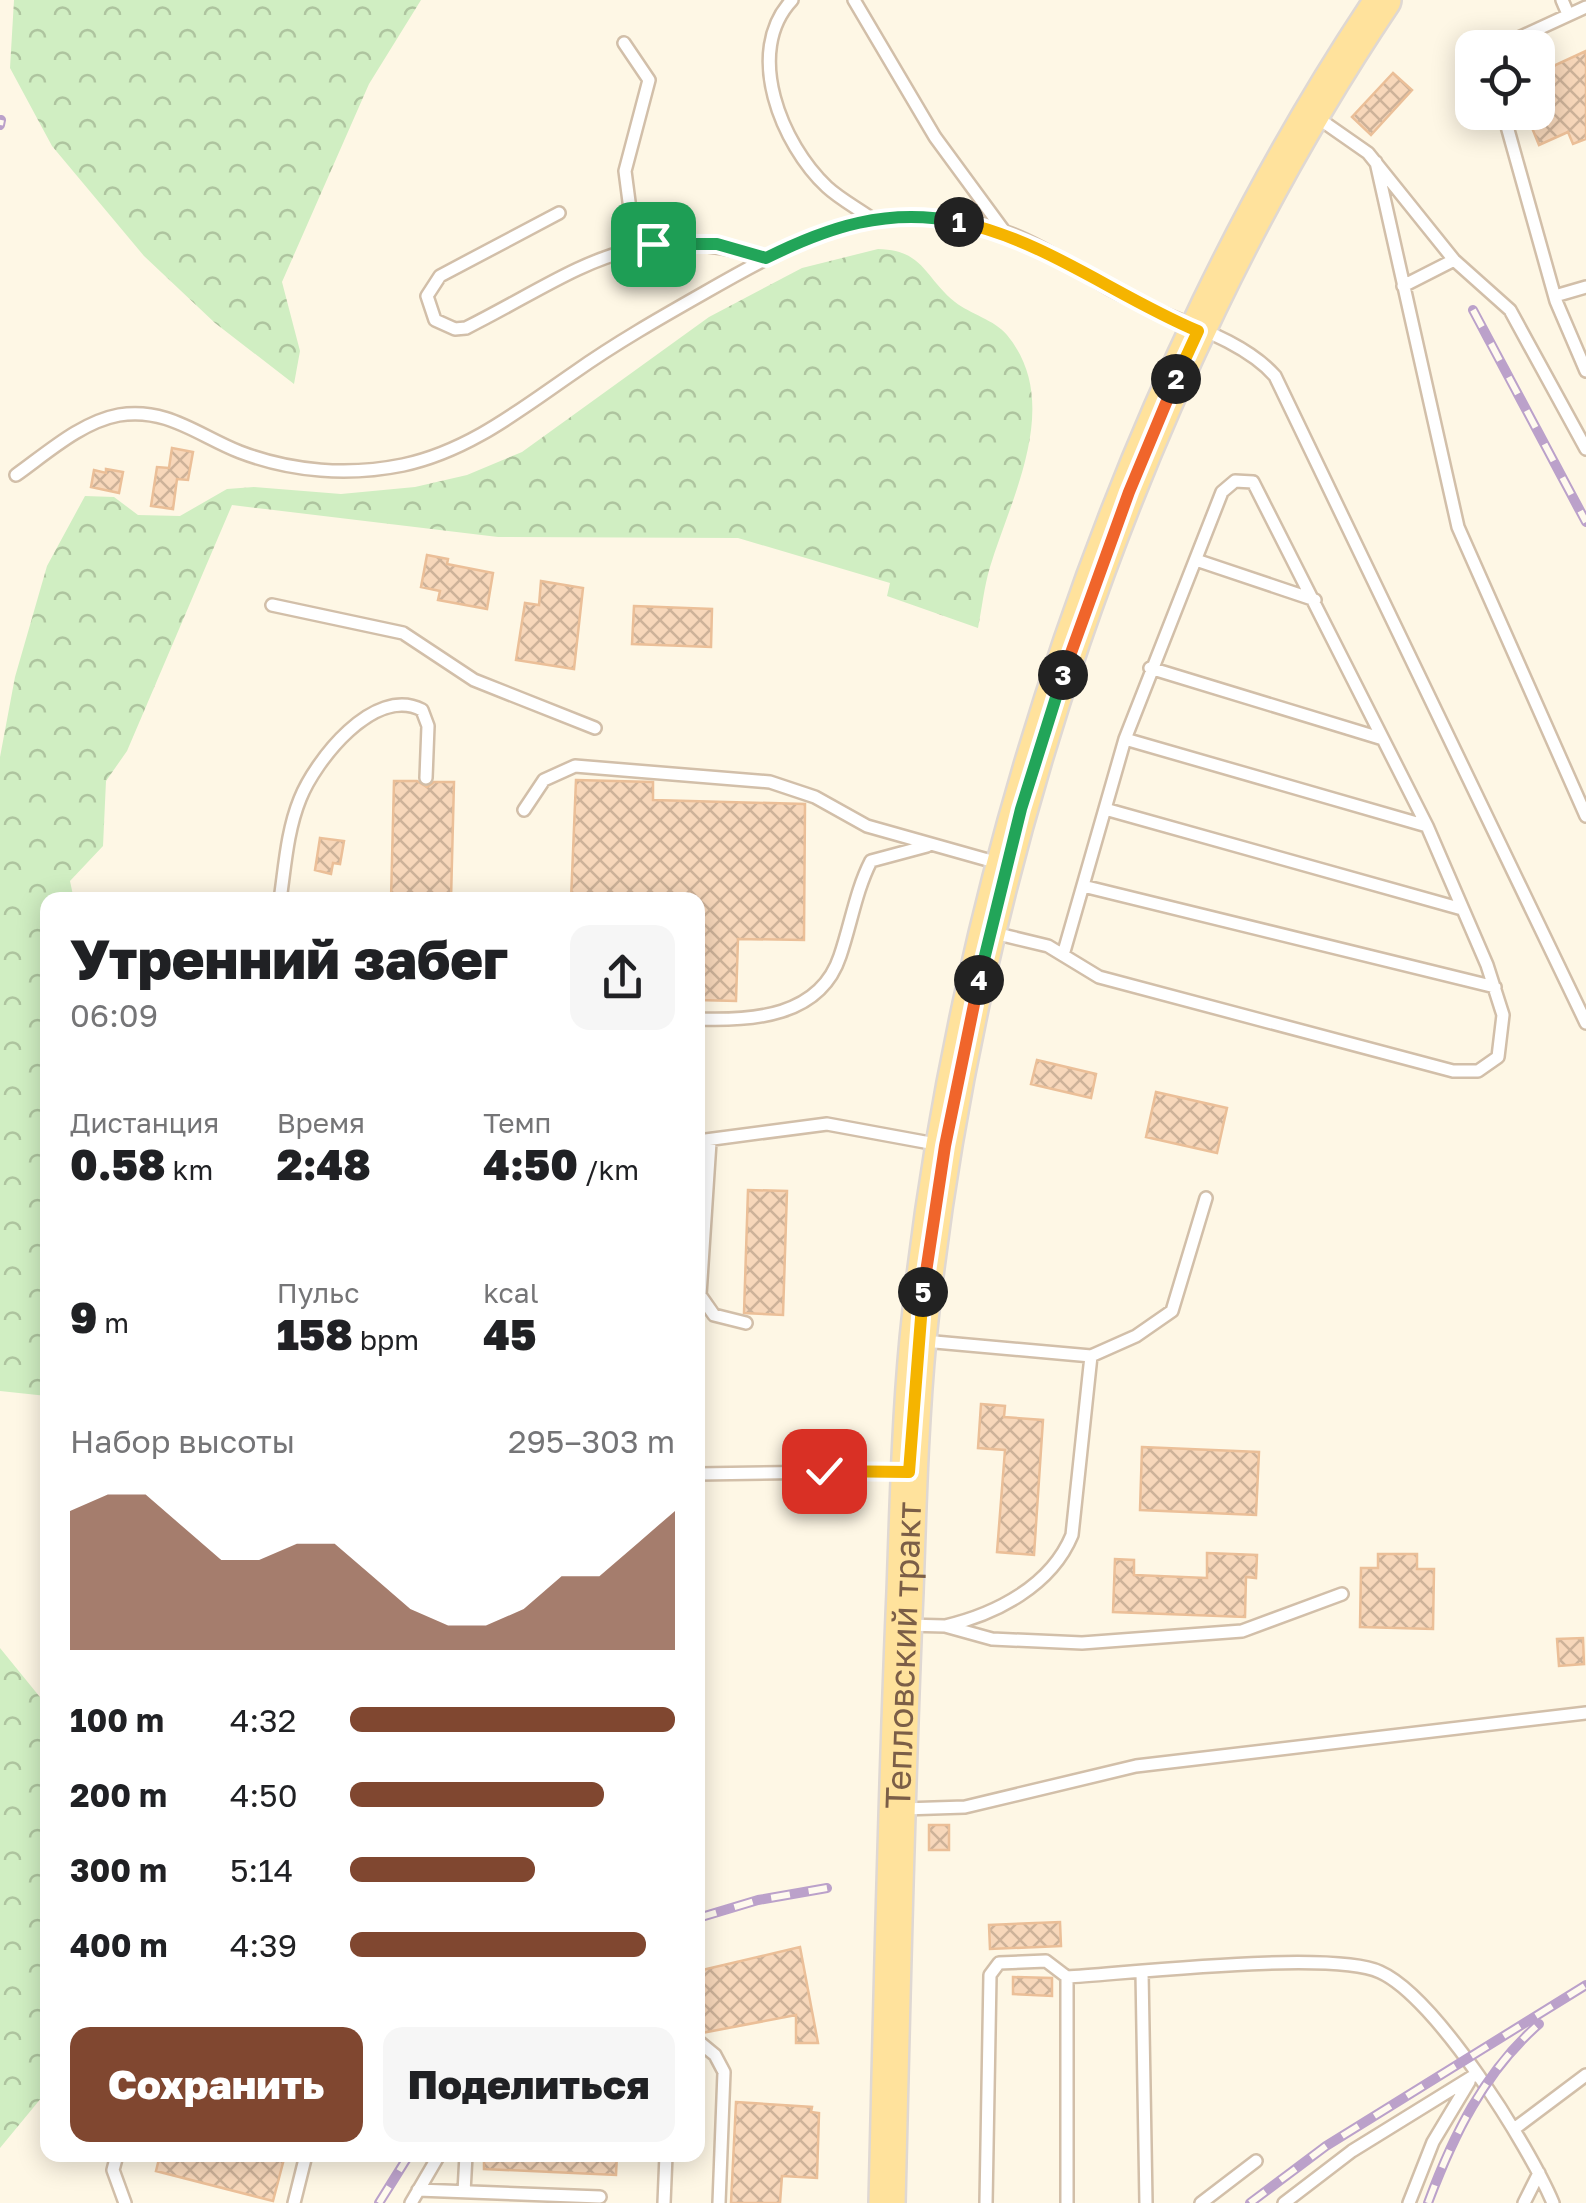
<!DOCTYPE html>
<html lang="ru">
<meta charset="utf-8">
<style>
:root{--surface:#fff;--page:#f6f6f6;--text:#202124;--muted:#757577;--accent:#804730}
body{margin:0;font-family:"Golos Text",sans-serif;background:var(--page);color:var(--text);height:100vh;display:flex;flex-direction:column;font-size:38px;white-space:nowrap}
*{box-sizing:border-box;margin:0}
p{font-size:32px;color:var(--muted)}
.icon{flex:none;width:55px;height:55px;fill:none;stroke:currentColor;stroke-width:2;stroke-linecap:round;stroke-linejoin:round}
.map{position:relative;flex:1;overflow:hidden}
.details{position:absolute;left:40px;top:892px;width:665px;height:1270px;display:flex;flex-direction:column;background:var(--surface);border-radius:20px;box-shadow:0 5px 25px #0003}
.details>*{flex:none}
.tools{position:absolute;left:1455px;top:30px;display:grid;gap:20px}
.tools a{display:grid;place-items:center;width:100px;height:100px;border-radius:20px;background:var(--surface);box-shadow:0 5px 25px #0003;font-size:50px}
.pin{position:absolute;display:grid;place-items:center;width:85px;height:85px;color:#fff;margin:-42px;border-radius:20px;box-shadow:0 5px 15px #0006}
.km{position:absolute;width:50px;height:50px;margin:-25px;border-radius:50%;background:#222;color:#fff;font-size:28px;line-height:50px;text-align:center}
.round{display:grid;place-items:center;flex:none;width:105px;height:105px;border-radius:20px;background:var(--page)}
.head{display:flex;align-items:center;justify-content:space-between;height:170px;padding:0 30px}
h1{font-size:55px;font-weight:800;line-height:75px}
.stats{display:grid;grid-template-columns:repeat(3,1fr);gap:15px;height:170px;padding:10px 30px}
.stats div{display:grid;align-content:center}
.stats b{font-size:42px;font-weight:800}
.stats small{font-size:28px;font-weight:400}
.stats p{font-size:28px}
.chart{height:280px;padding:20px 30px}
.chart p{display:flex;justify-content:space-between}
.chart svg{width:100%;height:180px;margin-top:10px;fill:var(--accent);opacity:.7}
.action{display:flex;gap:20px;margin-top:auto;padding:20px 30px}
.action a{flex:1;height:115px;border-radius:20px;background:var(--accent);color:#fff;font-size:40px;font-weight:800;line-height:115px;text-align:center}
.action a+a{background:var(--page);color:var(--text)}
ul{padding:0 30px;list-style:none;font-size:32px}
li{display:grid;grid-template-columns:160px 120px 1fr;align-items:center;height:75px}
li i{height:25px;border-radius:12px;background:var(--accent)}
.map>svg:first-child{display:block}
</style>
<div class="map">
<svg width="1586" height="2203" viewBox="0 0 1586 2203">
<defs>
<pattern id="forest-crowns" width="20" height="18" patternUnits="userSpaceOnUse" patternTransform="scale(2.5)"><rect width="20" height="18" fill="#d0eec2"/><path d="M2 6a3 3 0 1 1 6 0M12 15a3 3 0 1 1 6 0" fill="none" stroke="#aec49f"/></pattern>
<pattern id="building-cross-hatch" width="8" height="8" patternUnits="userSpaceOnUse" patternTransform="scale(2.5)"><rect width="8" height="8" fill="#f7d7ba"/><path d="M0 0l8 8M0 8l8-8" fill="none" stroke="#cdb299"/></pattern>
</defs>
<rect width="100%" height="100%" fill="#fef7e5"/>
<path fill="url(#forest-crowns)" d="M14 0H421L369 84 282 282 300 351 294 384 215 323 144 256 52 146 10 68Z
M878 249C924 250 924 277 955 302 970 314 995 320 1007 335 1063 403 1012 495 990 567 984 587 982 608 978 628L887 596 890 583 738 538 498 537 232 505 127 751 106 781 103 846 70 881 74 900H48L47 1396 0 1391V757L15 677 47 566 85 496 114 497 138 515 180 516 227 489 254 487 341 494 415 487 467 475 522 452 709 317 802 268Z
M0 1648 48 1707 47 2091 0 2148Z"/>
<path fill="url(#building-cross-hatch)" stroke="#ebbf98" stroke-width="2.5" d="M1586 51V139L1573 144 1568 132 1539 145 1530 123 1539 119 1538 73Z
M1393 73 1412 90 1371 135 1352 117Z
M172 448 193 452 188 480 177 479 173 509 151 506 157 467 169 468Z
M106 469 123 472 119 493 91 487 94 470 106 473Z
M427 555 448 559 447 564 493 573 487 609 438 600 440 591 421 587Z
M541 581 583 588 574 669 516 660 525 603 539 605Z
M634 606 712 609 711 647 632 644Z
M576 780 653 782V800L805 804 804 940 738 939 736 1001 698 1000V900H571Z
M394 781H417L427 787 434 782H454L451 900H391Z
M320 838 344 841 340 864 333 863 331 874 315 870Z
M1037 1060 1096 1074 1091 1098 1031 1084Z
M1156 1092 1227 1108 1217 1153 1146 1137Z
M748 1190 787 1191 783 1315 744 1313Z
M981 1404 1005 1406 1004 1417 1043 1420 1034 1555 997 1552 1005 1450 978 1448Z
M1142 1447 1259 1452 1256 1515 1140 1510Z
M1207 1553 1257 1555 1256 1578 1246 1577 1245 1617 1113 1612 1115 1559 1134 1560V1575L1207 1578Z
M1378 1554H1417V1569H1434L1433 1629 1360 1627 1361 1568H1378Z
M1583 1638 1584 1664 1559 1666 1557 1639Z
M929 1825H949V1850H929Z
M1060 1922 1061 1946 990 1949 989 1925Z
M800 1947 818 2043H796V2015L702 2033 698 1971Z
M1013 1977 1052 1978V1996L1013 1994Z
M736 2102 812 2107 811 2112 819 2113 817 2178 782 2176 780 2203H731Z
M160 2155H285L273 2201 156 2171Z
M484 2155H617L616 2175 484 2169Z"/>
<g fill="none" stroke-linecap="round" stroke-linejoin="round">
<g stroke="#d2bfa9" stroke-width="16">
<path id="service" d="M792 0C743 52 782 145 827 187 840 199 857 208 871 218
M854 0 935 137 1004 231
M1562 0 1568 14
M624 43 649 80 625 171 631 217 641 247
M1497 48 1586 7
M1503 112 1556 301 1586 371
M1315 116 1368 153 1454 260 1510 310 1586 449
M1376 162 1458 527 1586 816
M559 213 440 276 427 296 435 320 455 329 466 328C581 270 630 219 765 258
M1403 286 1454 260
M1555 296 1586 287
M16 475C47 453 81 422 119 415 167 407 199 436 240 452 292 472 349 476 403 465 469 451 521 409 575 372 616 343 660 318 704 293 803 236 886 193 1003 231 1040 243 1076 270 1110 289 1160 317 1238 334 1275 376L1586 1023
M1196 560 1315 600
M272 605 403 633 474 680 595 728
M1150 668 1383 739
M1125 739 1427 826
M1105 809 1462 909
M524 810 544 780 575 766 770 782 815 797 867 826 1002 864
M1083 886 1495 987
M280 900C285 866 287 831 300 799 315 761 374 685 422 710L428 726 426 778
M994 933 1048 946 1099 977 1453 1071H1478L1498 1057 1503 1015 1487 965 1427 826 1253 482 1235 481 1222 492 1125 739 1063 955
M698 1019C752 1021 820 1017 840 956 851 924 856 890 871 861L927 846
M698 1141 827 1124 941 1145
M710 1142 700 1295 714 1315 746 1323
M924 1341 1091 1356 1072 1535C1051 1586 996 1614 945 1626
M1091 1356 1136 1336 1172 1311 1206 1198
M698 1474 904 1471
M906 1625 945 1626 992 1639 1082 1643 1242 1631 1342 1594
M903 1809 965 1807 1136 1766 1586 1713
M1142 1972 1146 2203
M698 2041 715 2055 724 2072 719 2203
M1514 2129 1586 2075
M117 2155 113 2170 125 2203
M418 2190 600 2197
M464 2192 466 2155
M294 2203 306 2155
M411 2203 439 2155
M664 2203 666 2155
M986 2203 990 1975 999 1963 1046 1961 1067 1977
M1067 2203V1977C1131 1973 1332 1950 1380 1972 1436 1997 1529 2146 1553 2203
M1201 2203 1256 2161
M1284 2203 1352 2151 1475 2075
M1409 2203 1433 2142 1469 2082
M1524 2203 1539 2173"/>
</g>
<g stroke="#dfd8d3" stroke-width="40">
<g id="primary">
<path id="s1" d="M887 2203C892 1999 896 1796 905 1592 908 1508 910 1423 918 1339 963 884 1128 380 1383 0"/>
</g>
</g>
<use href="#service" stroke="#fff" stroke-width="11"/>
<use href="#primary" stroke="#ffe29c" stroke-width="35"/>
<g stroke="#bba1ca" stroke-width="10">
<path id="rail" d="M0 125 1 120
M1473 310 1586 522
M698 1918 758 1900 827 1888
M379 2203 409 2155
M1250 2203 1326 2146 1586 1985
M1428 2203C1453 2136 1484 2072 1539 2024"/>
</g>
<use href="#rail" stroke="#fffaee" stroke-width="6" stroke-dasharray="19" stroke-linecap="butt"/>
</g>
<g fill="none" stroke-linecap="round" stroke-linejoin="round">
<g stroke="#fff" stroke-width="20">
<path id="split-1" d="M653 244H717L766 258C828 227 888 207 959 222"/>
</g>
<g stroke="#fff" stroke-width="20">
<path id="split-2" d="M959 222C1045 240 1117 297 1198 331L1176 379"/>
</g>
<g stroke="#fff" stroke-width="20">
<path id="split-3" d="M1063 675 1129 492 1176 379"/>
</g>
<g stroke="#fff" stroke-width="20">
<path id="split-4" d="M979 980 1021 809 1063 675"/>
</g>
<g stroke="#fff" stroke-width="20">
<path id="split-5" d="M923 1292 945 1146 979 980"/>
</g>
<g stroke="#fff" stroke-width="20">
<path id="split-6" d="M824 1471 909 1472 923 1292"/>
</g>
<use href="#split-1" stroke="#22a559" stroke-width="12"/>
<use href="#split-2" stroke="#f5b400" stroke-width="12"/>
<use href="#split-3" stroke="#f0652b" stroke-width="12"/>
<use href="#split-4" stroke="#22a559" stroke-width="12"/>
<use href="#split-5" stroke="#f0652b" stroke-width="12"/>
<use href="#split-6" stroke="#f5b400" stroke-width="12"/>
</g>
<g text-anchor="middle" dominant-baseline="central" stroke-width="8" stroke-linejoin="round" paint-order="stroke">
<g font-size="35" fill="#7b5e47" stroke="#fffaee">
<text stroke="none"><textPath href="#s1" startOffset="548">Тепловский тракт</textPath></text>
</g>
</g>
</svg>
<div class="tools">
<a><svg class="icon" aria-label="locate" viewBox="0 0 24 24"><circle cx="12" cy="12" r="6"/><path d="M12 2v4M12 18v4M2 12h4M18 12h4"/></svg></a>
</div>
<div class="pin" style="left:653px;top:244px;background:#1e9e55"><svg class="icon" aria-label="arrive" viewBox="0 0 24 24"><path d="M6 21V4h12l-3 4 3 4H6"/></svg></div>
<div class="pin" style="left:824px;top:1471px;background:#d93025"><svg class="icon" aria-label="check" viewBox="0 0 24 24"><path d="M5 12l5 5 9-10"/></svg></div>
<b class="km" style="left:959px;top:222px">1</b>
<b class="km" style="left:1176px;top:379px">2</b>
<b class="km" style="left:1063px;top:675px">3</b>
<b class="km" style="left:979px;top:980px">4</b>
<b class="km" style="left:923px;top:1292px">5</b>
<section class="details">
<div class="head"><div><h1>Утренний забег</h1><p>06:09</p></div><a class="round"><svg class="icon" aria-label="share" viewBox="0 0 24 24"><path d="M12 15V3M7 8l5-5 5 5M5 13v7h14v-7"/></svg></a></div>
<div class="stats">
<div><p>Дистанция</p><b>0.58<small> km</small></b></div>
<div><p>Время</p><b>2:48</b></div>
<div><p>Темп</p><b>4:50<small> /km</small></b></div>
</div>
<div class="stats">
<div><b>9<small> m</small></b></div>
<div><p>Пульс</p><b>158<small> bpm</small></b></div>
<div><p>kcal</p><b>45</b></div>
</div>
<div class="chart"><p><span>Набор высоты</span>295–303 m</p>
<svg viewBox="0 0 160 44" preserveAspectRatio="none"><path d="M0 44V10L10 6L20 6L30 14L40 22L50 22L60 18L70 18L80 26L90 34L100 38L110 38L120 34L130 26L140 26L150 18L160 10V44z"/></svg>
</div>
<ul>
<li><b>100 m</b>4:32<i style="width:100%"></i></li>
<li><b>200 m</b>4:50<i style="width:78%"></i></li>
<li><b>300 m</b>5:14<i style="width:57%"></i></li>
<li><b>400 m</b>4:39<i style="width:91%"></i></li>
</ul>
<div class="action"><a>Сохранить</a><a>Поделиться</a></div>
</section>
</div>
